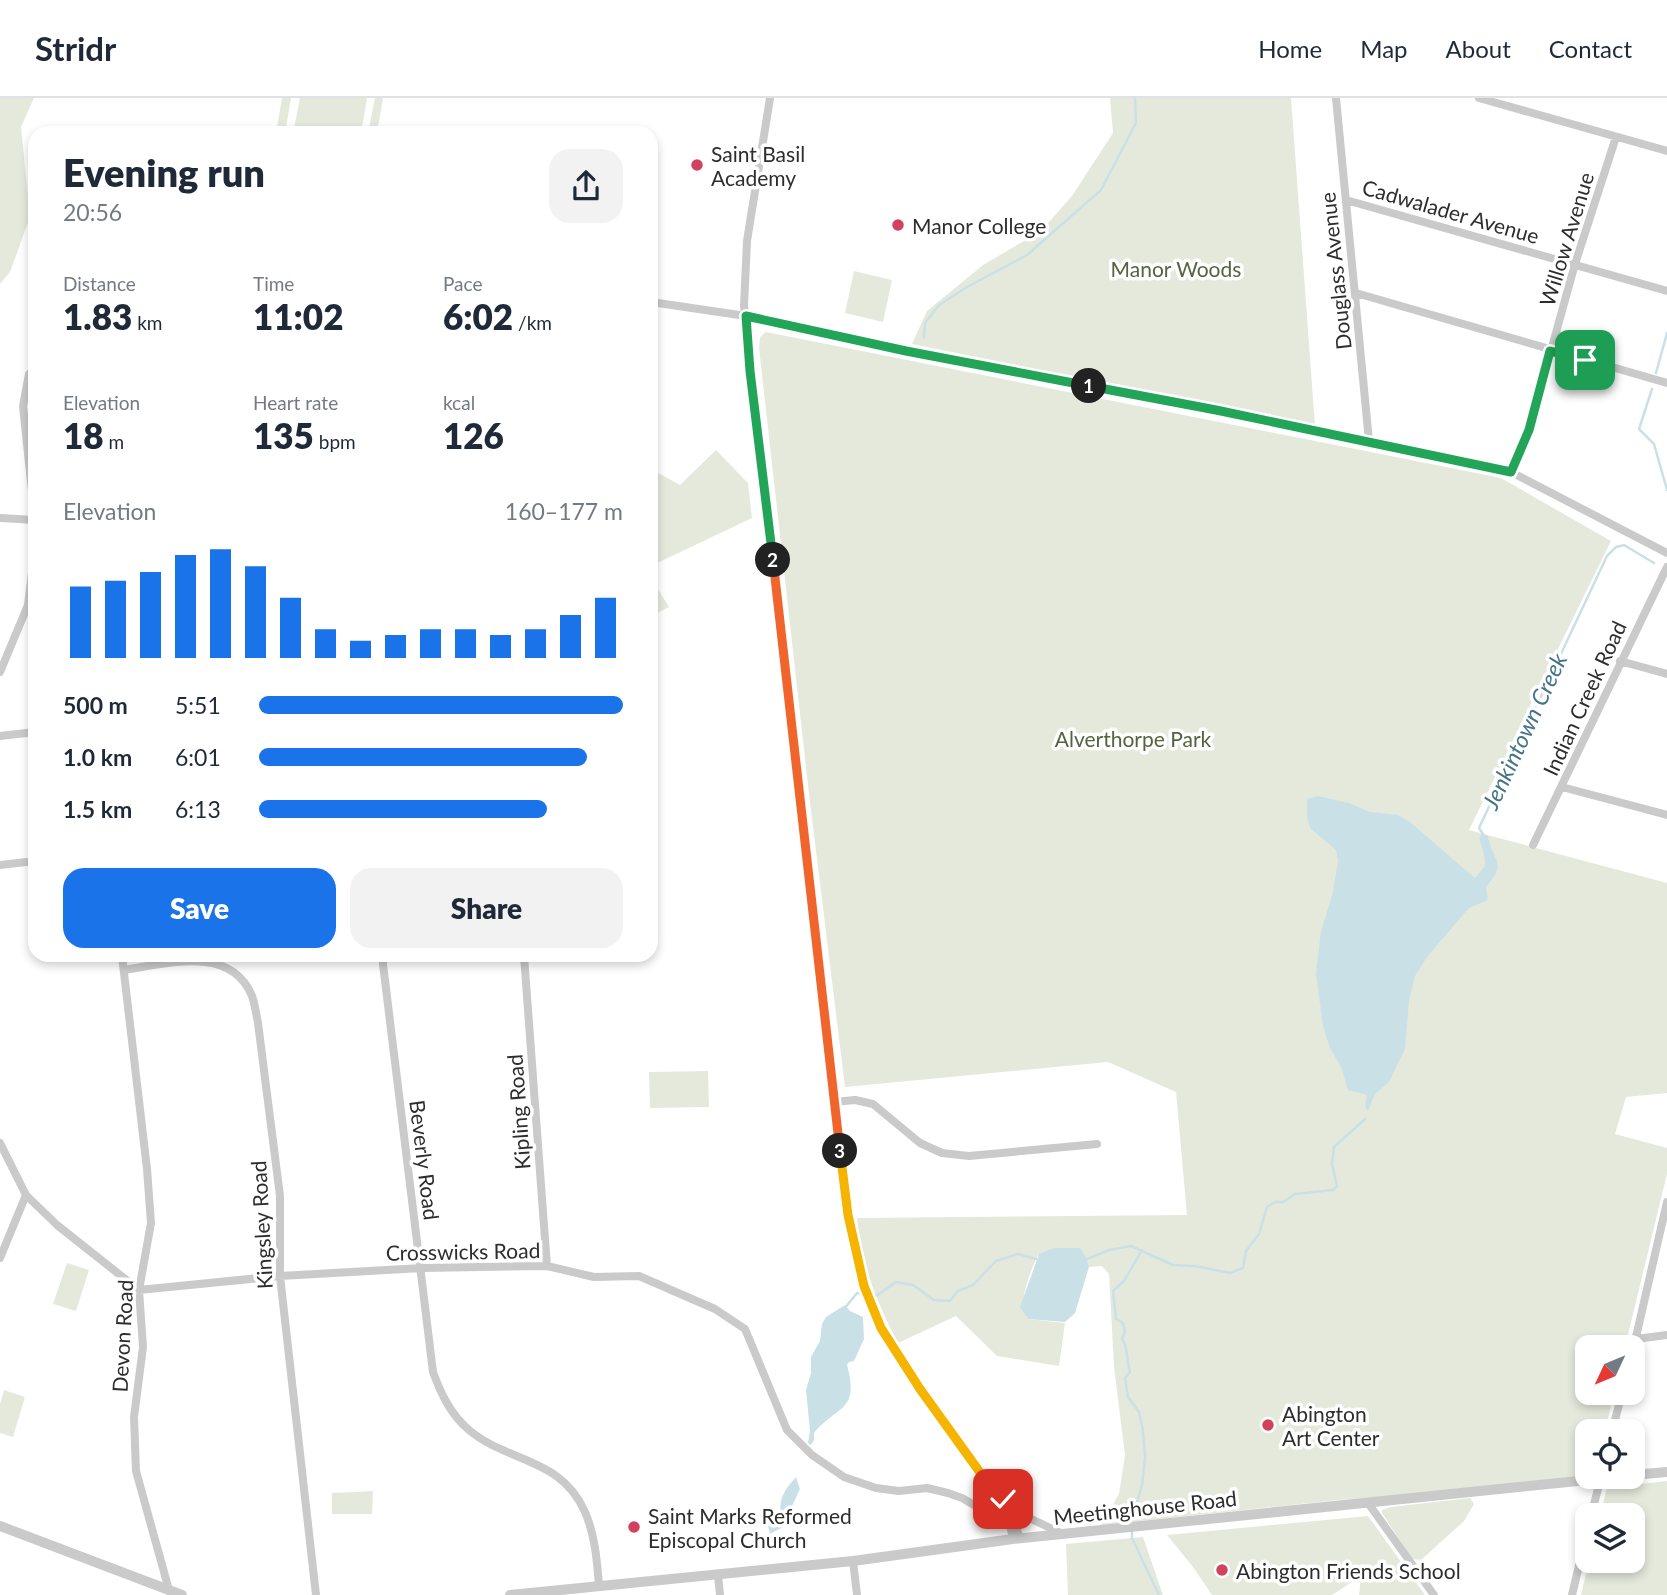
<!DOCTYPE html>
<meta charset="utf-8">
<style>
:root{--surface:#fff;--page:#f2f2f3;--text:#1f2937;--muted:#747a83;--line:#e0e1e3;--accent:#1a73e8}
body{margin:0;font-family:Lato,sans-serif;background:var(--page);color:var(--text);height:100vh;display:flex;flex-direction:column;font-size:26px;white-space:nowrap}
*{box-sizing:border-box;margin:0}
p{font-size:23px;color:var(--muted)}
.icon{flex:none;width:38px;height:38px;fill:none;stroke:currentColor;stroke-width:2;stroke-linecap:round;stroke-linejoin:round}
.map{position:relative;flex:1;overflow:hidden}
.side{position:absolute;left:28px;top:28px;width:630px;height:836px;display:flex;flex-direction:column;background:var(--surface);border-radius:21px;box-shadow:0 4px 10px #0003}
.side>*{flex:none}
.needle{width:46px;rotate:226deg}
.controls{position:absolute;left:1575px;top:1237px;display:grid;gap:14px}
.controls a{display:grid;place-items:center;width:70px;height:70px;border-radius:14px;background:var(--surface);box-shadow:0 4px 10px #0003;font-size:35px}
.pin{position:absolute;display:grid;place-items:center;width:60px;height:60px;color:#fff;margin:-30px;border-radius:14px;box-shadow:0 4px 10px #0006}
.km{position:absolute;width:35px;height:35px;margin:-18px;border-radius:50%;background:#222;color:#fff;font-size:19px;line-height:35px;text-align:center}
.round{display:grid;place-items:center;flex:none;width:74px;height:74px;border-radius:21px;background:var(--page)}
.summary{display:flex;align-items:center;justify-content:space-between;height:119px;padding:0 35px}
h1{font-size:38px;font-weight:800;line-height:52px}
.figures{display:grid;grid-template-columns:repeat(3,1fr);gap:10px;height:119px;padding:7px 35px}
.figures div{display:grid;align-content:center}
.figures b{font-size:35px;font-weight:800}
.figures small{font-size:19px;font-weight:400}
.figures p{font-size:19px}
.chart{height:196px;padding:14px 35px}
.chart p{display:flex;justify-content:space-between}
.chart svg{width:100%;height:126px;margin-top:7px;stroke:var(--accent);stroke-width:6}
.button{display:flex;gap:14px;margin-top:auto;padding:14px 35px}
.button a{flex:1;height:80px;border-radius:21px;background:var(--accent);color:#fff;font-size:28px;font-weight:800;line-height:80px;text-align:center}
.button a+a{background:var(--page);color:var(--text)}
ul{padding:0 35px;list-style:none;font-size:23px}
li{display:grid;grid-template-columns:112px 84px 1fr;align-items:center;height:52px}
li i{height:18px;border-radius:9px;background:var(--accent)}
header{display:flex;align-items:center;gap:42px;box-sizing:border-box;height:98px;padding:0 35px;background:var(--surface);border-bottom:2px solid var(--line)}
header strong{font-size:33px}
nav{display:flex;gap:38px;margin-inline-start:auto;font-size:24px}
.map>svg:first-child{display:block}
</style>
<header>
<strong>Stridr</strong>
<nav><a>Home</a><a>Map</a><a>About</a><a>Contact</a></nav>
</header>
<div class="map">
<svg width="1667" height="1497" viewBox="0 0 1667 1497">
<rect width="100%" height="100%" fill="#fff"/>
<path fill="#e5e9dc" d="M0 0H34L21 29 30 119 10 174 0 186Z
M282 0H291L285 35H276Z
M300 0H367L361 35H293Z
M375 0H383L377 35H368Z
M1110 0H1291L1315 328 912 246 927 213 983 167 1041 133 1072 98 1113 35Z
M854 173 892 182 883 224 845 215Z
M766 234 1501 380 1611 443 1469 732 1667 785V995L1626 999 1615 1036 1667 1050V1076L1625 1249 1587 1250V1295H1614L1605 1333 1587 1334V1377L1428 1395 1338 1402 1101 1427 1119 1396 1125 1357 1114 1269 1109 1176 1102 1168 1089 1169 1087 1160 1039 1156C1034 1163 1024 1191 1024 1199 1024 1206 1027 1214 1028 1221L1065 1225 1059 1268 997 1258 956 1218 898 1245C876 1203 862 1167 857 1120L1187 1117 1176 994 1108 964 845 989 809 696 759 250 760 239Z
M716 352 748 385 752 420 651 468V371L680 387Z
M651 480 669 509 651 518Z
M708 973 709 1009 650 1010 649 974Z
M67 1165 89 1172 76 1213 53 1206Z
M4 1292 25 1299 13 1339 0 1335V1306Z
M1667 1383V1497H1581L1589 1463H1633V1418L1600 1417 1607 1390Z
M373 1393 372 1416H332V1395Z
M1470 1400 1474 1406 1464 1423 1421 1462 1412 1461 1382 1415V1412L1391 1409Z
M1368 1418 1425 1497H1359L1361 1478 1332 1497H1212L1193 1469 1167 1437Z
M1143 1439 1163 1497H1068L1066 1446Z"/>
<path fill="#cae0e7" d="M1318 698 1349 705 1370 714 1398 717 1410 724 1475 780 1485 768 1484 756 1479 740 1482 736 1488 738C1492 764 1509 763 1486 789L1488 802 1469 810 1427 859 1415 878 1409 903 1405 951 1389 984 1375 996 1368 1013 1365 1009 1367 997 1348 992 1341 969 1330 950 1323 928 1316 876 1321 833 1333 794 1338 763 1336 752 1310 730 1307 719V701Z
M1054 1150H1080L1087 1161 1089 1169 1075 1215 1065 1224 1028 1221 1020 1209 1039 1156Z
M845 1207 850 1213 863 1219 864 1241 854 1263 849 1264 847 1267C860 1314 837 1307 814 1335V1342L811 1347 808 1345 810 1333 806 1292 811 1275V1259L820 1243 822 1226 826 1219Z
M796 1379 800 1391 785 1423 783 1422V1429L770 1436 768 1428 772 1423 782 1421C777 1404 783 1393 796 1379Z"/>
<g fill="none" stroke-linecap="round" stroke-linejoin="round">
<path stroke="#cae0e7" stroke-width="2.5" d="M924 240 925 225 939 207 967 189 1027 157 1101 92 1136 25 1135 0
M1656 275 1667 235
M1652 291 1639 331 1654 346 1667 392
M1485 739 1479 730 1607 458 1616 449 1624 447 1654 465
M1087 1161 1109 1152 1131 1148 1173 1167 1195 1168 1230 1175 1243 1170 1246 1153 1259 1136 1267 1109 1275 1104H1283L1295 1096 1333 1092 1337 1088 1332 1066 1334 1049 1365 1021
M871 1197 876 1198 896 1184 913 1187 934 1202 950 1203 958 1193 973 1187 996 1163 1018 1156 1036 1161
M844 1211 857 1195 865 1196
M1131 1426 1142 1387 1145 1360 1143 1332 1139 1314 1128 1299 1125 1280 1130 1274C1126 1263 1129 1250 1122 1241L1125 1232 1122 1224 1116 1221 1113 1193 1124 1183 1142 1152
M1132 1433V1440L1159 1497"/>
<path stroke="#cacaca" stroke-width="8" d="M770 0 747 143 744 208 848 1117 864 1188 881 1230 921 1291 997 1398 1025 1418 1063 1436
M1336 0 1369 343
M1479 0 1667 53
M1346 102 1667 193
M1356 195 1667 285
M651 204 746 218 906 253 1216 312 1511 374 1667 455
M1511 374 1529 332 1575 166 1616 39
M0 420 35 422
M1620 563 1667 576
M0 574 28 507 34 458 35 422 23 308 29 276 35 270
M0 638 35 634
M1562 689 1667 717
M1533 747 1667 469
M0 767 35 763
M122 858 147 1071 151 1125 139 1192 143 1249 134 1319 136 1373 169 1492
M382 858 433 1274C441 1296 451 1317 469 1332 508 1365 561 1359 585 1414 595 1437 597 1463 599 1487
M524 858 547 1168
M124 872C166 866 231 846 252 898 255 906 256 916 258 925L280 1098V1178L316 1497
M834 1004 855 1002 873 1006 920 1045 942 1055 969 1058 1097 1046
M0 1045 26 1097 57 1127 139 1192 280 1178 422 1170 547 1168 594 1179 639 1178 715 1211 745 1231 787 1332 812 1357 844 1379 876 1390 899 1393 927 1390 948 1395 962 1400 1010 1428
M0 1160 26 1097
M1636 1241 1667 1237
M1633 1252 1667 1104
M1612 1334 1622 1295
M997 1398 998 1405 1009 1422 1013 1441
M1368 1405 1434 1497
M1008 1409 1020 1440
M1591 1418 1601 1379
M853 1463 857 1497
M718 1477 720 1497
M1572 1497 1587 1434"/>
<path stroke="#cacaca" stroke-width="10" d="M1633 1377 1667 1374
M0 1428 182 1497
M510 1497 853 1463 1013 1441 1617 1379"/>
</g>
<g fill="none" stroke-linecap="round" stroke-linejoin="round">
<g stroke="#fff" stroke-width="14">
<path id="split-1" d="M1089 288 1216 312 1511 374 1529 332 1550 253 1585 262"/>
</g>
<g stroke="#fff" stroke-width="14">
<path id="split-2" d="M773 462 750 273 746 218 906 253 1089 288"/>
</g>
<g stroke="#fff" stroke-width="14">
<path id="split-3" d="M773 462 840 1053"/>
</g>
<g stroke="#fff" stroke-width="14">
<path id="split-4" d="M840 1053 848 1117 864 1188 881 1230 920 1291 997 1398 1003 1401"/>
</g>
<use href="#split-1" stroke="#22a559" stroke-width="9"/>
<use href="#split-2" stroke="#22a559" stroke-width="9"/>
<use href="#split-3" stroke="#f0652b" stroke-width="9"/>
<use href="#split-4" stroke="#f5b400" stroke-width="9"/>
</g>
<g fill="#d1425f" stroke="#fff" stroke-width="2.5">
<circle cx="697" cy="67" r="7"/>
<circle cx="898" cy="127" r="7"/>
<circle cx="1268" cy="1327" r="7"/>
<circle cx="634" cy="1429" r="7"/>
<circle cx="1222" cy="1472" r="7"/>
</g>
<g text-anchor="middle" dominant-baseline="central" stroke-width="7" stroke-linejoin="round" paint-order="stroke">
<g font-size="21" fill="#2d2d2d" stroke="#fff" text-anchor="start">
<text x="711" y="55">Saint Basil<tspan x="711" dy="24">Academy</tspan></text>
<text x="912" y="127">Manor College</text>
<text x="1282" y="1315">Abington<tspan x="1282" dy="24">Art Center</tspan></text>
<text x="648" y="1417">Saint Marks Reformed<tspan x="648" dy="24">Episcopal Church</tspan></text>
<text x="1236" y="1472">Abington Friends School</text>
</g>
<g font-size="21" fill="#2d2d2d" stroke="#fff">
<text transform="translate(1451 113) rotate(16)">Cadwalader Avenue</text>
<text transform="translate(1566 141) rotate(-73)">Willow Avenue</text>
<text transform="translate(1335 173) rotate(-96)">Douglass Avenue</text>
<text transform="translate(1584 600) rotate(-65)">Indian Creek Road</text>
<text transform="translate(518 1014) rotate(-94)">Kipling Road</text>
<text transform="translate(425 1062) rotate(83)">Beverly Road</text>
<text transform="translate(261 1127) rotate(-93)">Kingsley Road</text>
<text transform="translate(463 1153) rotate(-1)">Crosswicks Road</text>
<text transform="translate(122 1238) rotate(-87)">Devon Road</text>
<text transform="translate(1145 1409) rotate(-6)">Meetinghouse Road</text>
</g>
<g font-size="21" fill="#556440" stroke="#fff">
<text x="1176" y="170">Manor Woods</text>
<text x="1133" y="640">Alverthorpe Park</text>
</g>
<g font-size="23" font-style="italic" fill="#457586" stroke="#fff">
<text transform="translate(1524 633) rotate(-65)">Jenkintown Creek</text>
</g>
</g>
</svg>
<div class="controls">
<a><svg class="needle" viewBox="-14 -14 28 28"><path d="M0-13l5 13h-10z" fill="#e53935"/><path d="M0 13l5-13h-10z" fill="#747a83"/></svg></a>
<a><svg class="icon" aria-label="locate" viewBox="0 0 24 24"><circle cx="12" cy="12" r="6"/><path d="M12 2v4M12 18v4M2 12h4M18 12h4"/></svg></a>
<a><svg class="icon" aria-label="layers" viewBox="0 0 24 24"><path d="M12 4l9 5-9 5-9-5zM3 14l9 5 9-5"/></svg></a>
</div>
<div class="pin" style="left:1585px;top:262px;background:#1e9e55"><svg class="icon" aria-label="arrive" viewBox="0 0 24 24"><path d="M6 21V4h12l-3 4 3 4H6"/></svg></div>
<div class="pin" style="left:1003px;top:1401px;background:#d93025"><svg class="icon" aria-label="check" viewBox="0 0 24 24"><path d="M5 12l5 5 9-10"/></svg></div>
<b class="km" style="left:1089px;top:288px">1</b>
<b class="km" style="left:773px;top:462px">2</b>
<b class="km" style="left:840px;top:1053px">3</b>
<section class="side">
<div class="summary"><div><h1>Evening run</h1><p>20:56</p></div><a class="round"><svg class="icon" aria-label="share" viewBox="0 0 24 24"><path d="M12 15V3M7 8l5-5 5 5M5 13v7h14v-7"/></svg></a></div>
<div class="figures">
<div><p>Distance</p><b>1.83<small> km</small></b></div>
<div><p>Time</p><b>11:02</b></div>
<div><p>Pace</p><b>6:02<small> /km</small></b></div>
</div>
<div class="figures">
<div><p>Elevation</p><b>18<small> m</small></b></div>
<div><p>Heart rate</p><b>135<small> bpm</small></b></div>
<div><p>kcal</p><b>126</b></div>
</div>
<div class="chart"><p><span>Elevation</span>160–177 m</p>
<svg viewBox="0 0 160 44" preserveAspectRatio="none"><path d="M5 44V19M15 44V17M25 44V14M35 44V8M45 44V6M55 44V12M65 44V23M75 44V34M85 44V38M95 44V36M105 44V34M115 44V34M125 44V36M135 44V34M145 44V29M155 44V23"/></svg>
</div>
<ul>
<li><b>500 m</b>5:51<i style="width:100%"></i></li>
<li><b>1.0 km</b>6:01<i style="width:90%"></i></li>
<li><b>1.5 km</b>6:13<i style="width:79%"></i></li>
</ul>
<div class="button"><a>Save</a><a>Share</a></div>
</section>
</div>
